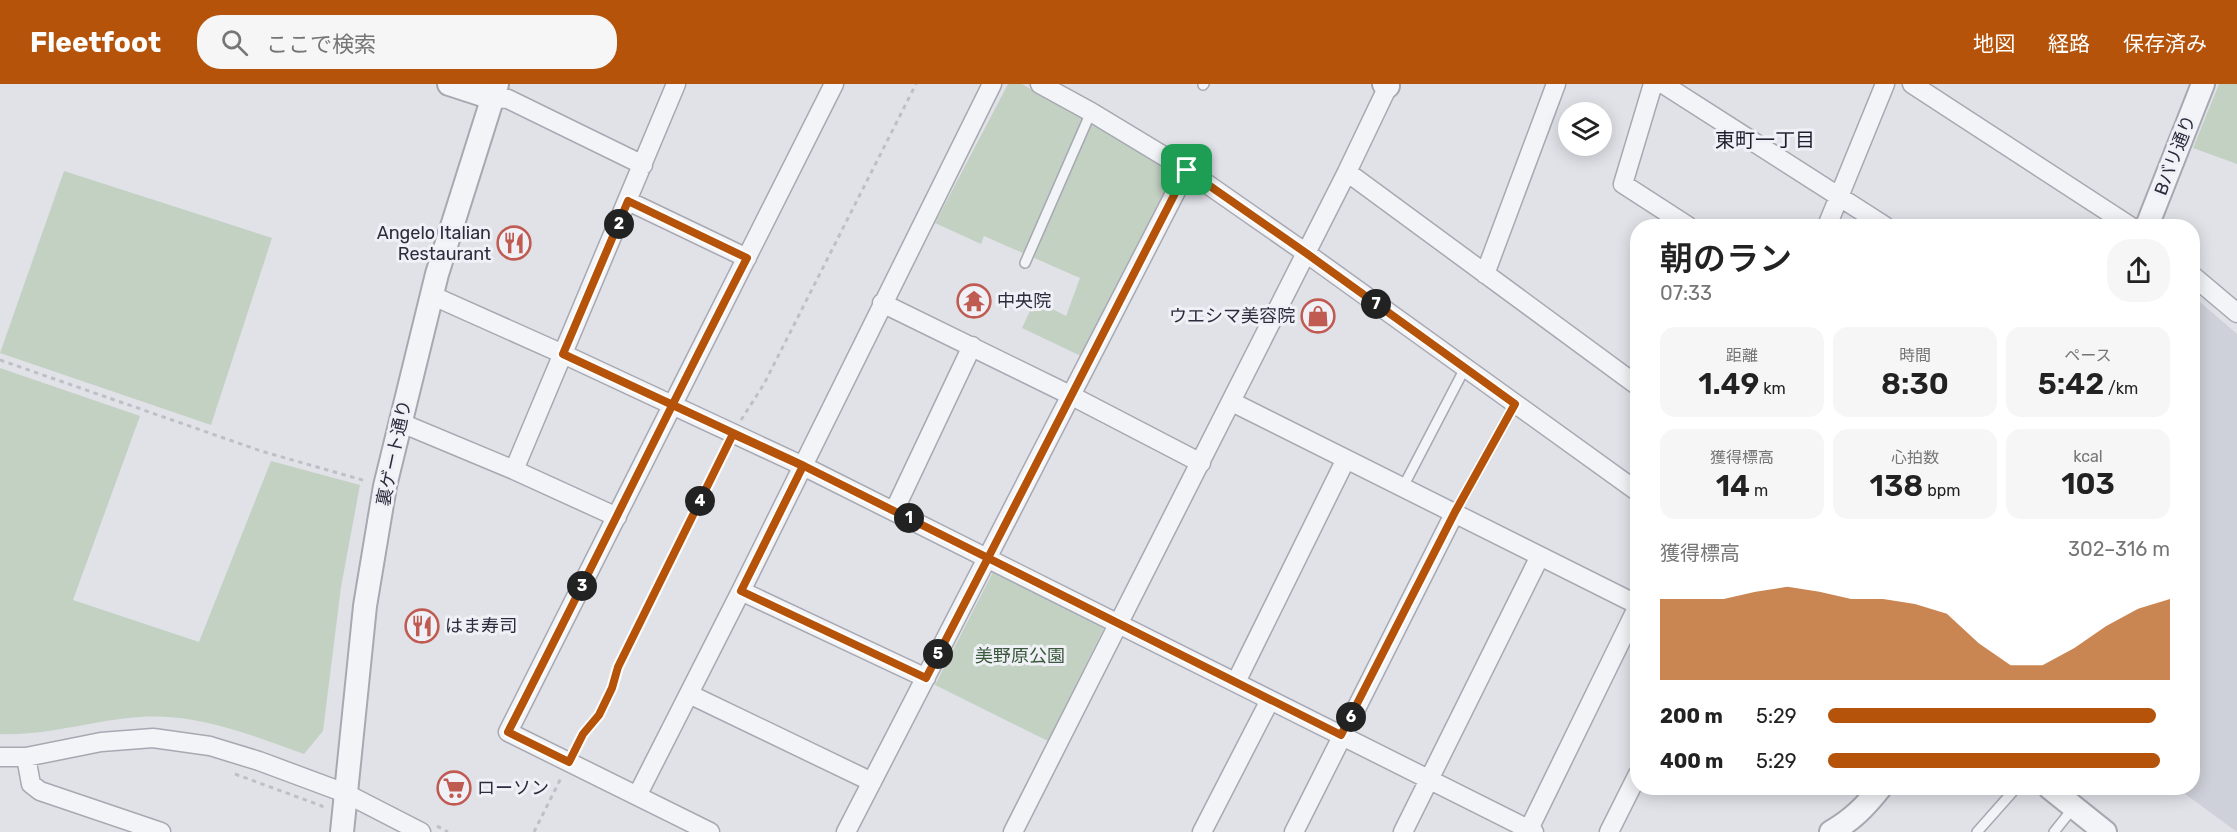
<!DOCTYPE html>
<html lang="ja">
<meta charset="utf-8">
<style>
:root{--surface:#fff;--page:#f6f6f6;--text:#222;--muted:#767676;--accent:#b45309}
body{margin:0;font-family:Rubik,"Noto Sans JP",sans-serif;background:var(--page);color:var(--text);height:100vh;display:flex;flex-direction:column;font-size:22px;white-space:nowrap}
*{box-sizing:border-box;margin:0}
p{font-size:20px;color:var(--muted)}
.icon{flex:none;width:33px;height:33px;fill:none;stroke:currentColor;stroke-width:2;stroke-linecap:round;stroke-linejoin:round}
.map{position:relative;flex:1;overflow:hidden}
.sheet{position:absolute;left:1630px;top:135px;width:570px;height:576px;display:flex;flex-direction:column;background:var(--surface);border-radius:24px;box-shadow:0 3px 15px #0003}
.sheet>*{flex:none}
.tools{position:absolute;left:1558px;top:18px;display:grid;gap:12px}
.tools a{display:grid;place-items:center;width:54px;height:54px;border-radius:50%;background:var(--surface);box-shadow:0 3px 15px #0003;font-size:30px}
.pin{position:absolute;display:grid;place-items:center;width:51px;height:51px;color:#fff;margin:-26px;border-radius:12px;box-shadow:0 3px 9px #0006}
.km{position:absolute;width:30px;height:30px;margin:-15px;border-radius:50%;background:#222;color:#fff;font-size:16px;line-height:30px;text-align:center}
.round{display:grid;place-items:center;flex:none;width:63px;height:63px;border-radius:24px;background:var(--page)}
.overview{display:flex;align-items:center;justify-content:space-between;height:102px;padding:0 30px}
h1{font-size:33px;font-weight:600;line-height:45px}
.figures{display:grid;grid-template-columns:repeat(3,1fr);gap:9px;height:102px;padding:6px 30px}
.figures div{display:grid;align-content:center;border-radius:15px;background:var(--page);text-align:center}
.figures b{font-size:30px;font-weight:600}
.figures small{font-size:16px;font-weight:400}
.figures p{font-size:16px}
.chart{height:168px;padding:12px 30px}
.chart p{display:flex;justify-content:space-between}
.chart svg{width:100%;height:108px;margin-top:6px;fill:var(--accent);opacity:.7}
ul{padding:0 30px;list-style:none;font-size:20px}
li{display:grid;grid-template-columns:96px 72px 1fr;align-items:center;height:45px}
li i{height:15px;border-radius:8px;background:var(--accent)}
header{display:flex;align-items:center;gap:36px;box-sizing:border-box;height:84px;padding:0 30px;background:var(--accent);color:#fff}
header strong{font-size:28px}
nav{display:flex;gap:33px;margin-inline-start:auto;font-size:21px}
.search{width:420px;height:54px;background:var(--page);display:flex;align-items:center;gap:15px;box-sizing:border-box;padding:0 21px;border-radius:24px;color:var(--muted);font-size:22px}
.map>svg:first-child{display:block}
</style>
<header>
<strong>Fleetfoot</strong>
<div class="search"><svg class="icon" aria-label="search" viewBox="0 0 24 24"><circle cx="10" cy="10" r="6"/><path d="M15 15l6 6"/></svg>ここで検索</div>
<nav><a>地図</a><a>経路</a><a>保存済み</a></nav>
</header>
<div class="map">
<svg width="2237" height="748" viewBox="0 0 2237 748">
<rect width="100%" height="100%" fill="#e1e2e8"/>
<path fill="#cfd1da" d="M2193 212 2237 250V748L2177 704H2193Z"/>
<path fill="#c3d1c3" d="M1008 0H1022L1174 88 1083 273 1022 244 1035 216 1066 232 1080 194 984 152 981 160 935 139Z
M2219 0H2237V80L2193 64Z
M64 87 272 154 211 341 0 269Z
M0 284 140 332 73 516 199 558 271 377 360 401 341 503 323 647 304 670C251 651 198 629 140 633 93 636 48 652 0 650Z
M993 488 1104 544 1048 657 935 601Z"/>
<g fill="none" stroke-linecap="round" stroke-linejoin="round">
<g stroke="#a7a8b2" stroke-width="12">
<path id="service" d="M1203 1 1204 0
M1025 179 1091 28
M1403 403 1465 284
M1455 428 1515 320
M1977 748 2016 704
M2054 748 2074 723"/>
</g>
<g stroke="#a7a8b2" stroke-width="21">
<path id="minor" d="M1040 0 1091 28 1187 86 1306 169 1638 408
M1653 0 1623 100 1688 142
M1663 0 1885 142
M1912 0 2130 142
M492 14 508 15 643 81
M1347 88 1638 302
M628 117 747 174
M1827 142 1885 0
M1485 190 1556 0
M2193 192 2237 229
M431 211 563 270 803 382 1534 748
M882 219 1072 312 1201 379
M1232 318 1638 521
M399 338 514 386 617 433
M514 386 676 0
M894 427 972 262
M741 507 926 594
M1236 598 1346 375
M689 610 872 698
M0 673H26L101 658 153 654 210 662 259 677 345 709 421 748
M26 673 31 700 40 707 161 748
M637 712 741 507 992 0
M1529 745 1638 522
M710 748 508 648 834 0
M846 748 1187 86
M1013 748 1347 88 1389 0
M1202 748 1270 616
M1294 748 1455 428
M1403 748 1540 472
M1609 748 1638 690"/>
</g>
<g stroke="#a7a8b2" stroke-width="26">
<path id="tertiary" d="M449 0 492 14
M1384 0 1388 2
M2147 142 2203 0
M2050 704 2105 748
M342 748 365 522 385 402 437 190 497 0
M1831 748C1852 736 1865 723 1880 704"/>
</g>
<path stroke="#bfc0c7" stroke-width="3" stroke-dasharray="4.5 4.5" stroke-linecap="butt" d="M0 276 261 367 366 397
M741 336 764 300 916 0
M577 662C583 650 591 642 598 631 608 617 613 599 618 583L725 365
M235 690 322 722 324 727
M437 742 448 748
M534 748 562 692"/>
<use href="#service" stroke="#f3f4f7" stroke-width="9"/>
<use href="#minor" stroke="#f3f4f7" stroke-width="18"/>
<use href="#tertiary" stroke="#f3f4f7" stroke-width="22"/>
</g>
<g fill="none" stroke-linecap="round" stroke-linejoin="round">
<g stroke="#fff" stroke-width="12">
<path id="route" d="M1187 86 988 474C926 443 865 412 804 382 724 344 643 308 563 270L628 117 747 174C666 331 589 490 508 648L569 678 583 650 599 631 612 604 618 583 733 350 803 382 741 507 926 594 988 474 1341 651 1455 428 1515 320 1306 169 1187 86"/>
</g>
<use href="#route" stroke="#b45309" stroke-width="8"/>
</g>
<defs>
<g id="restaurant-ring" transform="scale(1.725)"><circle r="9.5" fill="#f0f1f6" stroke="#c05b52" stroke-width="1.5"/><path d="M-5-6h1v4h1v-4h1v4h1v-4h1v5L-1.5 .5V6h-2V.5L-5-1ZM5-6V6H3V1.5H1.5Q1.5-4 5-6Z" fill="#c05b52"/></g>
<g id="temple-ring" transform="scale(1.725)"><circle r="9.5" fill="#f0f1f6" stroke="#c05b52" stroke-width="1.5"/><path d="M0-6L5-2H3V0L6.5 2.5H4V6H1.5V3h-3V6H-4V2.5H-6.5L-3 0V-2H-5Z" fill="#c05b52"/></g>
<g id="shop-ring" transform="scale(1.725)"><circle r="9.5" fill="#f0f1f6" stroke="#c05b52" stroke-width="1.5"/><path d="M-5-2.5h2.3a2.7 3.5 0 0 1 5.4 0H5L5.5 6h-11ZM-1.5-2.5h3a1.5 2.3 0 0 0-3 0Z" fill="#c05b52"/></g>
<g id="supermarket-ring" transform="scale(1.725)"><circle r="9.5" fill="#f0f1f6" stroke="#c05b52" stroke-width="1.5"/><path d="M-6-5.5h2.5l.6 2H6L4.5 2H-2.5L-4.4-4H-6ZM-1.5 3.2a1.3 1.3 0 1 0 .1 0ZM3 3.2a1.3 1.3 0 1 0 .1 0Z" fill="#c05b52"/></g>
</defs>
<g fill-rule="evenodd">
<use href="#restaurant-ring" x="514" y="159"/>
<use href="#temple-ring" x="974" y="217"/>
<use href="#shop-ring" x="1318" y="232"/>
<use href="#restaurant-ring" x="422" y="542"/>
<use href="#supermarket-ring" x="454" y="704"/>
</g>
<g text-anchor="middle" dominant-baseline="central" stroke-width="6" stroke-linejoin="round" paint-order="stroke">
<g font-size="18" fill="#2b2d3e" stroke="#f0f1f6">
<text transform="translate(2175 71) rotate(-69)">Bバリ通り</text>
<text transform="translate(394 369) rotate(-78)">裏ゲート通り</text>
</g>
<g font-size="18" fill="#2b2d3e" stroke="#f0f1f6" text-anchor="start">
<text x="491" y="149" text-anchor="end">Angelo Italian<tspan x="491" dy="21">Restaurant</tspan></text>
<text x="997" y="217">中央院</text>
<text x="1295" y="232" text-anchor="end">ウエシマ美容院</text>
<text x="445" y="542">はま寿司</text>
<text x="477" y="704">ローソン</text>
</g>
<g font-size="18" fill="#3a583b" stroke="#f0f1f6">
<text x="1020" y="572">美野原公園</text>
</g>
<g font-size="20" fill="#1d1f2f" stroke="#f0f1f6">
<text x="1765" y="56">東町一丁目</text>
</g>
</g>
</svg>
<div class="tools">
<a><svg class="icon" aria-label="layers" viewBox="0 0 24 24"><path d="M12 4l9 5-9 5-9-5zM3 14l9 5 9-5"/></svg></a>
</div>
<div class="pin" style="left:1187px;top:86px;background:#1e9e55"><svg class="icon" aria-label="arrive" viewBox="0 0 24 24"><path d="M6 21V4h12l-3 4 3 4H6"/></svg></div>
<b class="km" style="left:909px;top:434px">1</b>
<b class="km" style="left:619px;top:140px">2</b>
<b class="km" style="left:582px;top:502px">3</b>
<b class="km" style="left:700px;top:417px">4</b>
<b class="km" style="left:938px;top:570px">5</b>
<b class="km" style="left:1351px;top:633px">6</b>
<b class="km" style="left:1376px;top:220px">7</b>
<section class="sheet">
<div class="overview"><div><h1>朝のラン</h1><p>07:33</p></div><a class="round"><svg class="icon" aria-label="share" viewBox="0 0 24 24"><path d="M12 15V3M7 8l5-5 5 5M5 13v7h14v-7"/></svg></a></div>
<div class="figures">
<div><p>距離</p><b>1.49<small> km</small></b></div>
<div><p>時間</p><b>8:30</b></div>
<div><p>ペース</p><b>5:42<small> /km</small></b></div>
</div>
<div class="figures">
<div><p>獲得標高</p><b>14<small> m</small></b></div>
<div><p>心拍数</p><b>138<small> bpm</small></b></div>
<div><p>kcal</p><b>103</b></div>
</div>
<div class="chart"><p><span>獲得標高</span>302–316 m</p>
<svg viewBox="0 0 160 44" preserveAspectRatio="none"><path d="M0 44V11L10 11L20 11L30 8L40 6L50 8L60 11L70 11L80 13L90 17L100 29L110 38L120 38L130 31L140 22L150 15L160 11V44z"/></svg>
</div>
<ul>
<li><b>200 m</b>5:29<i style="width:96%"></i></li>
<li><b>400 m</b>5:29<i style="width:97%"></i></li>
</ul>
</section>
</div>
